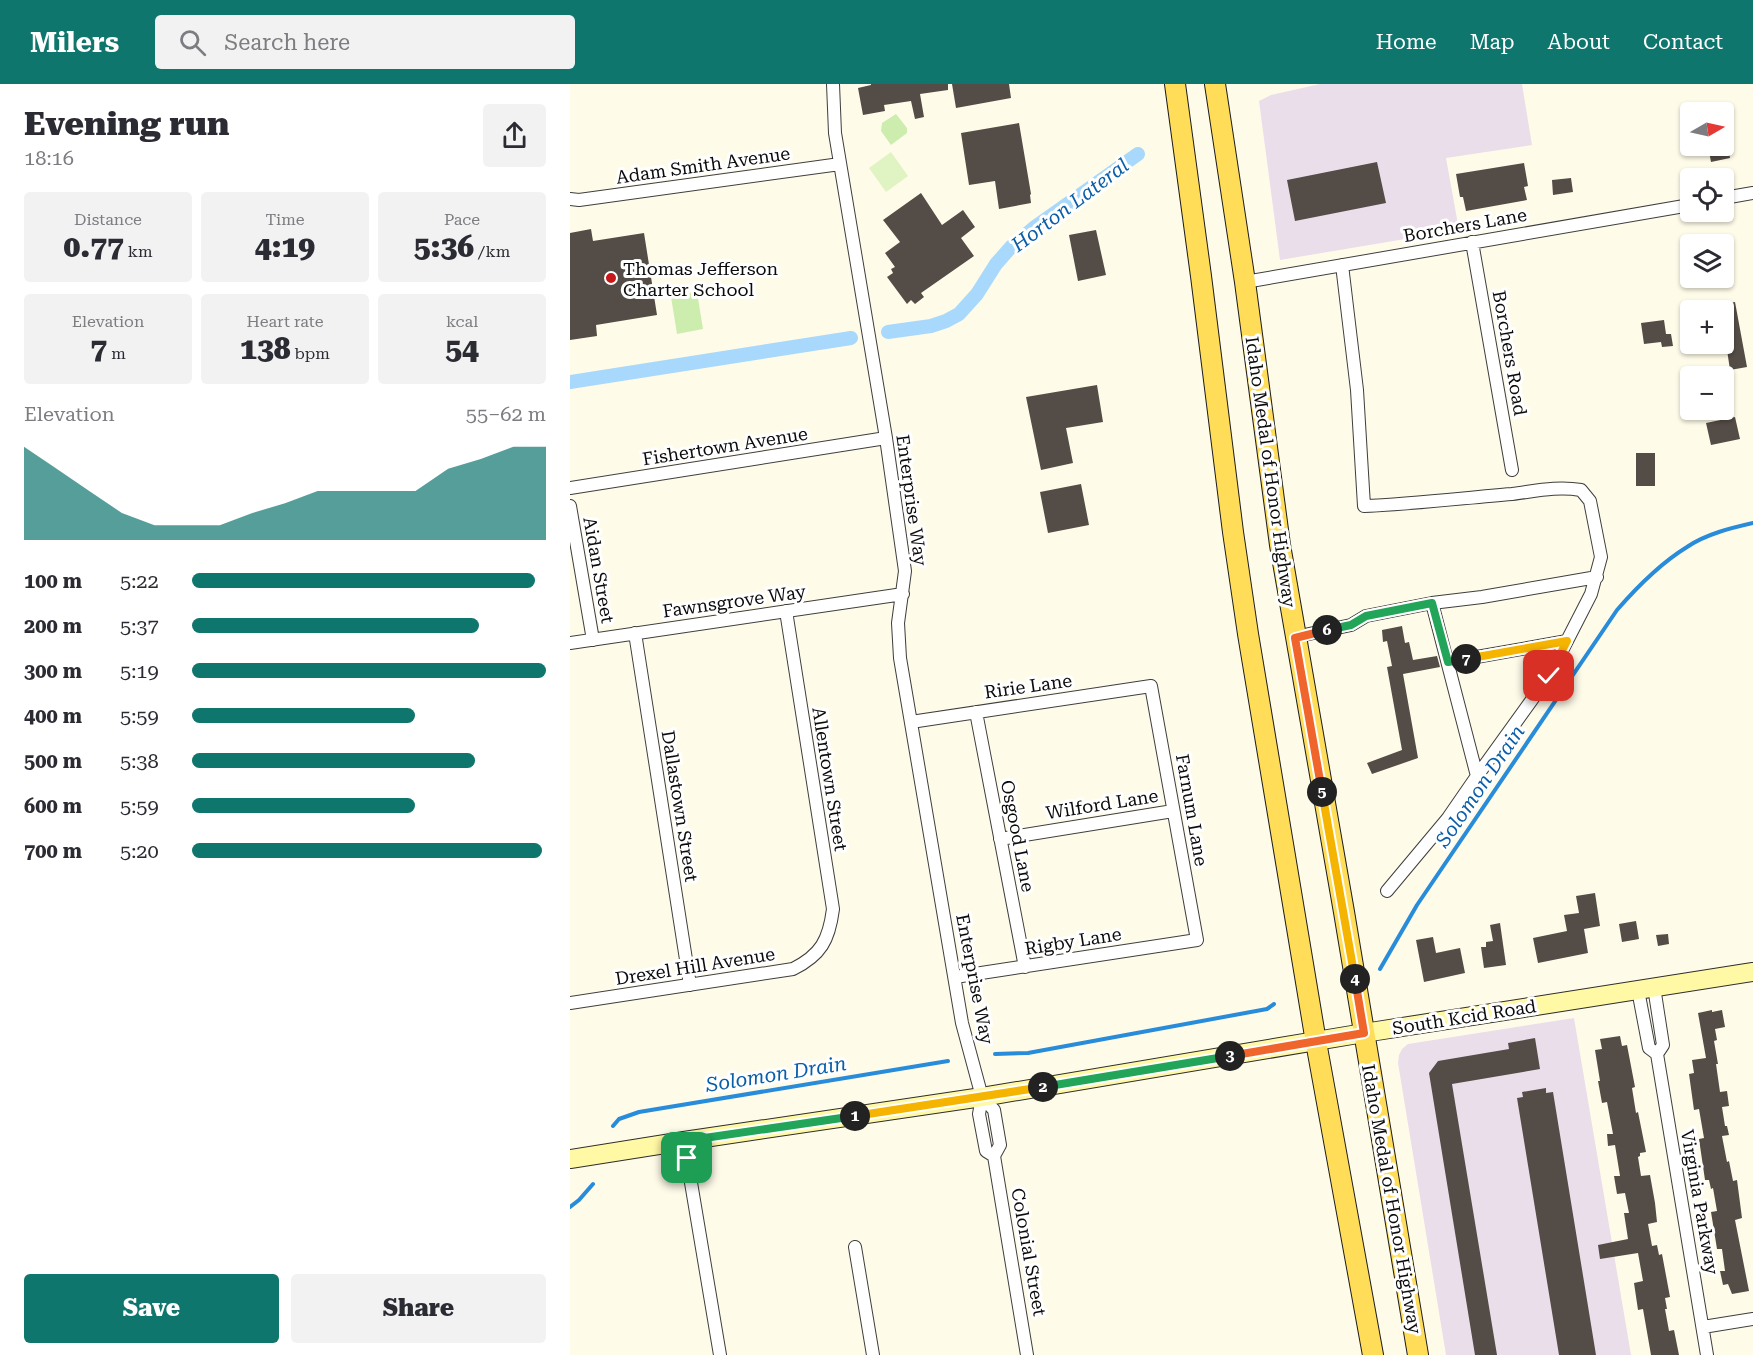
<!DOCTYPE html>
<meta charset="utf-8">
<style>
:root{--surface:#fff;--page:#f2f2f3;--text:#2b2b33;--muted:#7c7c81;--accent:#0f766e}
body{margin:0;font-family:"Roboto Serif",serif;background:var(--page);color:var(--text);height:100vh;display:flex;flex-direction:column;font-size:22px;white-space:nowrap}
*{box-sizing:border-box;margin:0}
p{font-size:20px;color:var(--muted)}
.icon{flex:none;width:33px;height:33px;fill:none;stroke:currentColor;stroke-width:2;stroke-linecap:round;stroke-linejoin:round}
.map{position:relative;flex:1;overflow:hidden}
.details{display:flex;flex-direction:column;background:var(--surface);width:570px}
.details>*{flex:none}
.needle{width:39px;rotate:81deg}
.controls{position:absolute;left:1110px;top:18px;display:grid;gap:12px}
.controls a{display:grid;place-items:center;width:54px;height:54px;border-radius:6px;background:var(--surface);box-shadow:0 2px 4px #0004;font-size:30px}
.pin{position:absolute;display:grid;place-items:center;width:51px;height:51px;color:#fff;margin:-26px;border-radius:12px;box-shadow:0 3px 9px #0006}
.km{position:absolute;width:30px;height:30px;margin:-15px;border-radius:50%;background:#222;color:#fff;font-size:16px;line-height:30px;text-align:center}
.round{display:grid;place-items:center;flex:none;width:63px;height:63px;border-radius:6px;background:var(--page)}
.headline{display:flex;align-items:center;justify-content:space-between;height:102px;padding:0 24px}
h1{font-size:33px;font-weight:800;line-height:45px}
.metrics{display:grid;grid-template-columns:repeat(3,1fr);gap:9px;height:102px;padding:6px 24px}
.metrics div{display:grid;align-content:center;border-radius:6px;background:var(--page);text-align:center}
.metrics b{font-size:30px;font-weight:800}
.metrics small{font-size:16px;font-weight:400}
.metrics p{font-size:16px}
.chart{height:168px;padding:12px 24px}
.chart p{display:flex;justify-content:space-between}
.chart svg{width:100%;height:108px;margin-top:6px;fill:var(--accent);opacity:.7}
.cta{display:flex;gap:12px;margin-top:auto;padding:12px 24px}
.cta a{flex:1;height:69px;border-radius:6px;background:var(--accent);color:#fff;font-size:24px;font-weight:800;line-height:69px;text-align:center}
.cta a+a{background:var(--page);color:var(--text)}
ul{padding:0 24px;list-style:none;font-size:20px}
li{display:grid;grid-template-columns:96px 72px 1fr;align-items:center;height:45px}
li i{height:15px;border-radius:8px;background:var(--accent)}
header{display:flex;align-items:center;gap:36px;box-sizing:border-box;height:84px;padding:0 30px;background:var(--accent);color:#fff}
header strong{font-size:28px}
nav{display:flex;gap:33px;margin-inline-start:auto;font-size:21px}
.search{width:420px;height:54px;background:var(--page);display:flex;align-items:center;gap:15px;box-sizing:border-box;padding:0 21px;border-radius:6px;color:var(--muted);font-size:22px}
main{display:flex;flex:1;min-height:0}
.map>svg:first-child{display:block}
</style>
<header>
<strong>Milers</strong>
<div class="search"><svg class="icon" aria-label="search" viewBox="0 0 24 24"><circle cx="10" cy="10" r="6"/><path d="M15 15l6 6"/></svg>Search here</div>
<nav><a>Home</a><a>Map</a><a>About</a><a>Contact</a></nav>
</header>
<main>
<section class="details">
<div class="headline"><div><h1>Evening run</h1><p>18:16</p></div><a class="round"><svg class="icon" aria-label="share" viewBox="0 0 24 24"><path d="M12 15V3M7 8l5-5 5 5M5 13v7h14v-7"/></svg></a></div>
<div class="metrics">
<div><p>Distance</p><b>0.77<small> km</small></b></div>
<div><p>Time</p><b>4:19</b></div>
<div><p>Pace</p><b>5:36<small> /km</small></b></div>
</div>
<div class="metrics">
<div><p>Elevation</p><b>7<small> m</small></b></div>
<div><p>Heart rate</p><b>138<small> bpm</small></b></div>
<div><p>kcal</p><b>54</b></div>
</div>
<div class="chart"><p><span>Elevation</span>55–62 m</p>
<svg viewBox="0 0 160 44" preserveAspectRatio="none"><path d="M0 44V6L10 15L20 24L30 33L40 38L50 38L60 38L70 33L80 29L90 24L100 24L110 24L120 24L130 15L140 11L150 6L160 6V44z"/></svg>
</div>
<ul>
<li><b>100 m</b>5:22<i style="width:97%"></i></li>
<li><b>200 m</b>5:37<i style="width:81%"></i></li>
<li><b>300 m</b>5:19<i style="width:100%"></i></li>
<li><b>400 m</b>5:59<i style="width:63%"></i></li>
<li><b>500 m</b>5:38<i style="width:80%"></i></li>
<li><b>600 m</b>5:59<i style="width:63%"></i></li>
<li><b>700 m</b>5:20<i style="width:99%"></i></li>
</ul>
<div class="cta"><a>Save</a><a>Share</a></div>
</section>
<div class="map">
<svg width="1183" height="1271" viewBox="0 0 1183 1271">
<rect width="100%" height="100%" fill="#fffbe9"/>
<path fill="#eadeeb" d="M750 0H952L962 61 876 74 889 146 710 176 689 17 701 11Z
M1004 934 1061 1271H876L828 979 829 971 832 965 838 960Z"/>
<path fill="#cdedaf" d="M326 30 337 44V49L321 61 311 47 312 39Z
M127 208 133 245 107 250 101 213Z"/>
<path fill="#e0f3c2" d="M321 68 338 92 316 108 299 84Z"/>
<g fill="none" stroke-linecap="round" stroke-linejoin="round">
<path stroke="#288cda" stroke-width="4" d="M810 885 847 821 1047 526C1067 503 1091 479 1117 463 1136 450 1161 444 1183 439
M425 970 458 969 697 925 704 920
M43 1042 49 1035 69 1028 378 977
M0 1123 9 1116 23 1100"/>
<path stroke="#a8d9fc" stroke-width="14" d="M318 248 361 242 376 237 389 230 407 210 426 180 441 163 465 143 568 70
M0 298 281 254"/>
</g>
<path fill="#544c46" d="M301 0H378V6L350 10 354 33 345 35 341 17 314 21 315 27 293 31 288 4 301 1Z
M382 0H439L441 14 386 24Z
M449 39 461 110 460 111 461 119 429 125 425 97 399 101 391 49Z
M1138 62H1158L1160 74 1141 78Z
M807 78 816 119 725 137 717 96Z
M954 79 958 102 954 103 957 116 896 127 893 113H890L886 90Z
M1001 94 1003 108 983 111 982 96Z
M351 109 372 141 393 126 405 143 391 154 404 172 351 209 354 213 345 220 341 216 337 220 317 193 323 189 321 185 325 183 315 169 330 158 313 136Z
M21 145 23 157 74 149 87 231 26 241 27 252 0 256V149Z
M526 146 536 191 508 197 499 151Z
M1165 218 1177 283 1160 286 1154 246V220Z
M1094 236 1096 250H1101L1103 262 1092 263 1091 258 1074 260 1071 239Z
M527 301 533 338 496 344 503 379 471 386 456 313Z
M1165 333 1170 355 1141 361 1136 339Z
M1066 369H1085V402H1066Z
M511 400 519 441 478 449 470 408Z
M832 542 835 559 839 558 843 576 867 572 870 583 833 590 848 674 802 690 797 679 832 666 817 583 822 582 817 557 813 558 812 546Z
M1025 809 1030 842 1014 845 1018 869 968 879 963 854 997 847 994 831 1009 829 1006 812Z
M1066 837 1069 855 1052 858 1049 840Z
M930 839 936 881 914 884 911 863H916V858L923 857 920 841Z
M1098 850 1099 860 1088 862 1086 851Z
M863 853 866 869 890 864 895 889 854 898 846 856Z
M1142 926V928L1152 926 1155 943 1145 945 1147 956 1144 957 1148 980H1146L1150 1008 1157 1007 1159 1022 1152 1023 1155 1042H1157L1159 1051 1152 1052 1157 1078 1159 1077 1163 1097 1167 1096 1172 1134 1165 1136 1179 1207 1162 1210 1158 1200 1153 1201 1150 1187H1155L1152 1165H1147L1141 1128 1147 1127 1143 1104 1141 1105 1139 1096H1135L1129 1055 1134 1054 1129 1025 1124 1026 1119 990 1124 989 1122 976 1136 974 1128 929Z
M1050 952 1052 962 1057 961 1065 1003 1062 1004 1066 1029 1068 1028 1076 1068 1070 1069V1072L1068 1073 1071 1092 1080 1091 1085 1119 1087 1138 1078 1140 1082 1162 1087 1161 1089 1171 1092 1170 1100 1213 1095 1214 1097 1225H1095L1099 1247 1104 1246 1109 1271H1081L1073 1225 1068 1226 1064 1199 1073 1197 1068 1169 1030 1175 1028 1161 1058 1155 1054 1129H1059L1055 1109 1047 1110 1044 1092H1050L1045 1061 1038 1062 1037 1050H1043L1037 1018 1032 1019 1028 997H1030L1025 966 1032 965 1030 955Z
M965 954 970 985 882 1000 927 1271H905L859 989 868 977 939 965 938 959Z
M976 1004V1009L983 1008 1026 1271H989L947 1014 953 1013 952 1008Z"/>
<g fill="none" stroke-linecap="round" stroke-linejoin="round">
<g stroke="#3e3e3e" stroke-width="14">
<path id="street" d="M263 0 265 49 316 354 335 487 328 539 330 574 392 939 412 1013 409 1030 416 1067 424 1072 430 1061 424 1026 412 1013
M1154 114 1183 109
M0 115 9 116 270 80
M902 158 942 386
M772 181 787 306 794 422C843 420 893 414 942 410 966 407 987 402 1011 406L1020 417 1031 473 1021 510 979 592 907 692
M675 198 1120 121
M0 404 316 354
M0 422 23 556
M65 549 120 901
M725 553 781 541 796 532 862 519 912 513 1027 493
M0 559 333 510
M878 578 997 557
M406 628 455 883
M341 638 581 602 627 856 385 893
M430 755 603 727
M817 807 878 734 907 692 862 519
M1084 903 1093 961 1087 970 1137 1271
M1068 906 1079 964 1087 970
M0 919 223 885C251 871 259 856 263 825L216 527
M114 1057 150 1271
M424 1072 457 1271
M285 1163 303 1271
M1133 1243 1183 1235"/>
</g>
<g stroke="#2d2d2d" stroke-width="20">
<path id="secondary" d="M0 1075 114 1057 412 1013 794 949 1183 888"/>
</g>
<g stroke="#1c1c1c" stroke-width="22">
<path id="primary" d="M605 0 631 192 663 448 678 550 746 958 803 1271
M645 0 675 198 710 461 774 828 848 1271"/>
</g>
<use href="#street" stroke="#fff" stroke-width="12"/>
<use href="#secondary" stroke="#fff8a4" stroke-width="18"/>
<use href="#primary" stroke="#ffdd59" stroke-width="20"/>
</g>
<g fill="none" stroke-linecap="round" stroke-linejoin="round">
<g stroke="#fff" stroke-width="12">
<path id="split-1" d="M117 1074 114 1057 285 1032"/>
</g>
<g stroke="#fff" stroke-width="12">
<path id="split-2" d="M285 1032 473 1003"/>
</g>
<g stroke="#fff" stroke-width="12">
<path id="split-3" d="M473 1003 660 972"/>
</g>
<g stroke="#fff" stroke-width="12">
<path id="split-4" d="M660 972 794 949 785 895"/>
</g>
<g stroke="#fff" stroke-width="12">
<path id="split-5" d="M752 708 785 895"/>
</g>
<g stroke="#fff" stroke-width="12">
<path id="split-6" d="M752 708 725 554 757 546"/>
</g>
<g stroke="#fff" stroke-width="12">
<path id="split-7" d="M757 546 781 541 796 532 862 519 878 578 896 575"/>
</g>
<g stroke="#fff" stroke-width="12">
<path id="split-8" d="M896 575 997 557 979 592"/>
</g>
<use href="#split-1" stroke="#22a559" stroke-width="8"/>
<use href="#split-2" stroke="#f5b400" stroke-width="8"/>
<use href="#split-3" stroke="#22a559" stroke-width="8"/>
<use href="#split-4" stroke="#f0652b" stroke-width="8"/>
<use href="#split-5" stroke="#f5b400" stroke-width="8"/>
<use href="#split-6" stroke="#f0652b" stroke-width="8"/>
<use href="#split-7" stroke="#22a559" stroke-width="8"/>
<use href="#split-8" stroke="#f5b400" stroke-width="8"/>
</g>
<circle fill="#c71719" stroke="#fff" stroke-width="2" cx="41" cy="194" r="6"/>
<g text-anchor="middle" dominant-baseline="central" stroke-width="6" stroke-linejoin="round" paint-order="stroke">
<g font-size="18" fill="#0b0b0b" stroke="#fff">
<text transform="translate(133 81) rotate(-8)">Adam Smith Avenue</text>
<text transform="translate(895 141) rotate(-10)">Borchers Lane</text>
<text transform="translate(940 269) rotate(80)">Borchers Road</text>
<text transform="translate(155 362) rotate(-9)">Fishertown Avenue</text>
<text transform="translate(701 388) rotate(82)">Idaho Medal of Honor Highway</text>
<text transform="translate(342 416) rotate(82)">Enterprise Way</text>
<text transform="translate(29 486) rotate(80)">Aidan Street</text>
<text transform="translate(164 517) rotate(-8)">Fawnsgrove Way</text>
<text transform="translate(458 602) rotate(-8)">Ririe Lane</text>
<text transform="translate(260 695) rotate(81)">Allentown Street</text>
<text transform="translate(532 720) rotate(-9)">Wilford Lane</text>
<text transform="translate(110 722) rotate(81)">Dallastown Street</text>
<text transform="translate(622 726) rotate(80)">Farnum Lane</text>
<text transform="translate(448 752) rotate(79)">Osgood Lane</text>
<text transform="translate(503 857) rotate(-9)">Rigby Lane</text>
<text transform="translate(125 882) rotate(-9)">Drexel Hill Avenue</text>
<text transform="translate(405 895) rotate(79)">Enterprise Way</text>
<text transform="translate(894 933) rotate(-9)">South Kcid Road</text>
<text transform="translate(822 1115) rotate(80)">Idaho Medal of Honor Highway</text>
<text transform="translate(1130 1118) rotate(80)">Virginia Parkway</text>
<text transform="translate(459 1168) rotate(80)">Colonial Street</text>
</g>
<g font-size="18" fill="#0b0b0b" stroke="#fff" text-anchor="start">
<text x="53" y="184">Thomas Jefferson<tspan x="53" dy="21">Charter School</tspan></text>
</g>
<g font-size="20" font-style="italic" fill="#0a5da7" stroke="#fff">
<text transform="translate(500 121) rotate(-37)">Horton Lateral</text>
<text transform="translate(910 702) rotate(-56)">Solomon Drain</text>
<text transform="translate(206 990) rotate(-9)">Solomon Drain</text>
</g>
</g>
</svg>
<div class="controls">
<a><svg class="needle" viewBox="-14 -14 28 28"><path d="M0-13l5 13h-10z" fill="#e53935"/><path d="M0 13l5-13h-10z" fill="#7c7c81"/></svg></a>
<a><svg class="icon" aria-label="locate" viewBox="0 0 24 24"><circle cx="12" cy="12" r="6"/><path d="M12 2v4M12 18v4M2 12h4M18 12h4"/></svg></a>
<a><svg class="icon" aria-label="layers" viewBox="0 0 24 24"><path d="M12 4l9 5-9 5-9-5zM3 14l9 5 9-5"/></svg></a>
<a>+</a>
<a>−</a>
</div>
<div class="pin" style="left:117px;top:1074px;background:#1e9e55"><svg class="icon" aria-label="arrive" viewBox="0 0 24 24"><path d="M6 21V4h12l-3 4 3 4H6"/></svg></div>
<div class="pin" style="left:979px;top:592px;background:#d93025"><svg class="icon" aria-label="check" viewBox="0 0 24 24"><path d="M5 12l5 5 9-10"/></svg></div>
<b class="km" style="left:285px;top:1032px">1</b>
<b class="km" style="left:473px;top:1003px">2</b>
<b class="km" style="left:660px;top:972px">3</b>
<b class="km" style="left:785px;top:895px">4</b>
<b class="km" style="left:752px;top:708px">5</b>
<b class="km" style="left:757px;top:546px">6</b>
<b class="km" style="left:896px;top:575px">7</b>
</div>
</main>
